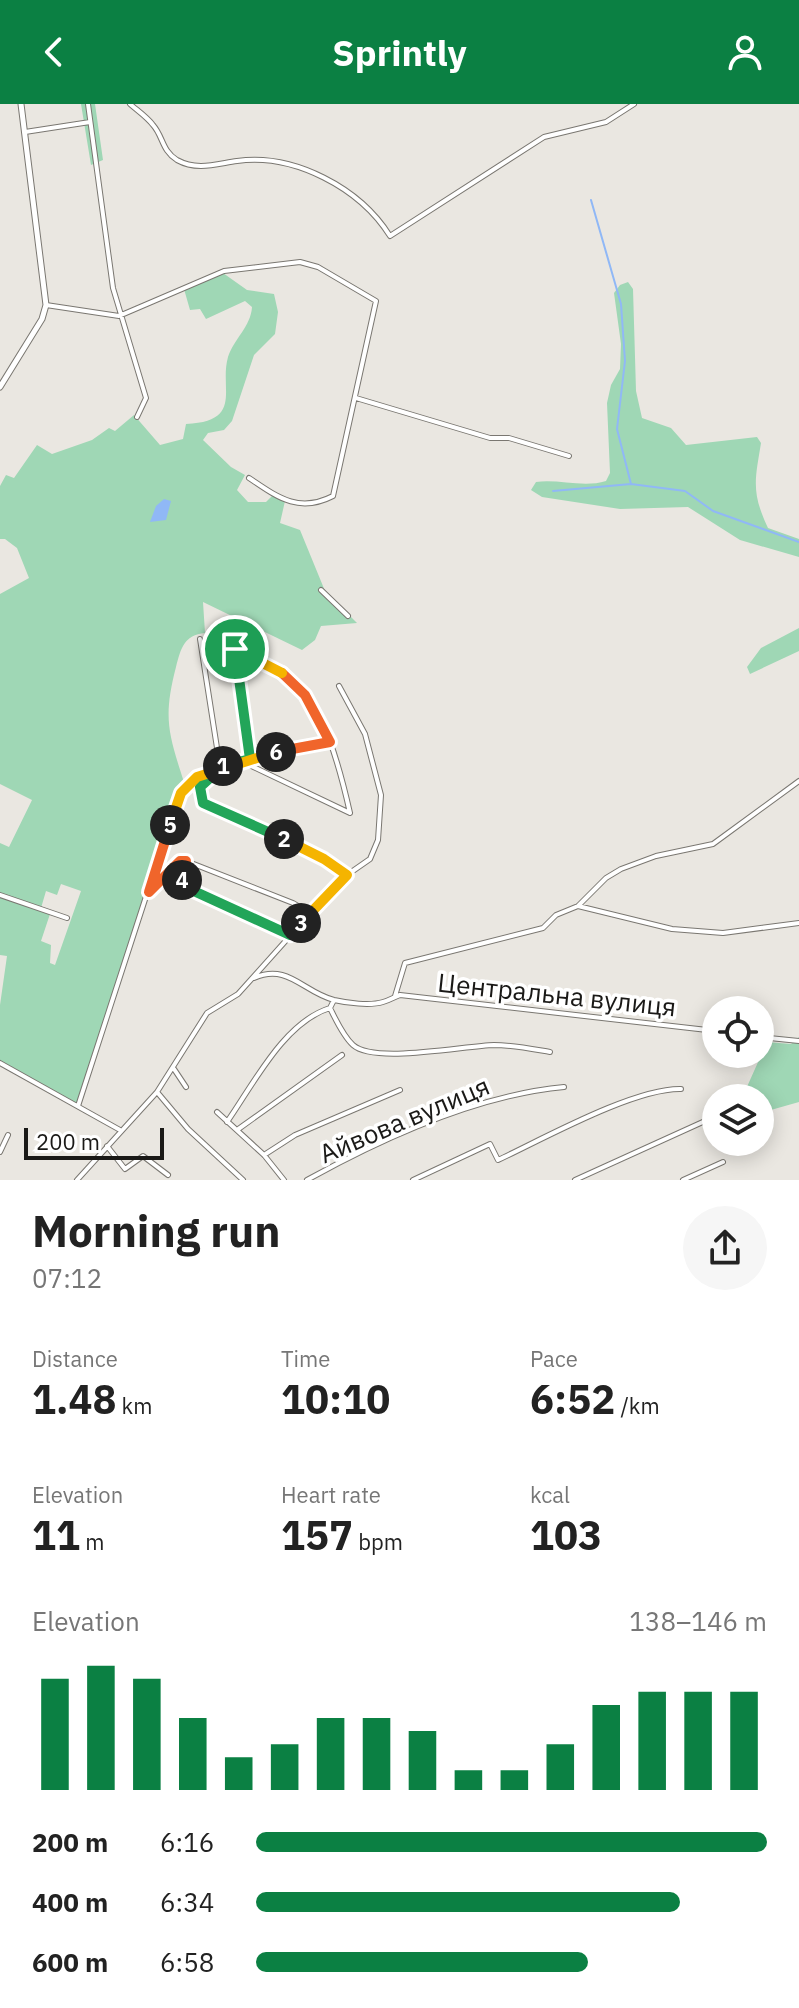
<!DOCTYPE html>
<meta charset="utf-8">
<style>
:root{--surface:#fff;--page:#f6f6f6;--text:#222;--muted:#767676;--accent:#0b8043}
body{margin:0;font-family:"IBM Plex Sans",sans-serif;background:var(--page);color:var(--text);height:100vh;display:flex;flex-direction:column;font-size:30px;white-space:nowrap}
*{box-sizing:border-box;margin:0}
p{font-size:26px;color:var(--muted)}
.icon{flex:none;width:44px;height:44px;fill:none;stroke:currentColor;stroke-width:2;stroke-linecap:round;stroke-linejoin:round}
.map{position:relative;height:1076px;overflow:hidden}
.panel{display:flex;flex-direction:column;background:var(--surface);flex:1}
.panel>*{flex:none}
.tools{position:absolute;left:702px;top:892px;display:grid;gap:16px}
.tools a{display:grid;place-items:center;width:72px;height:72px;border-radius:50%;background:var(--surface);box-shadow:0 4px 20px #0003;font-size:40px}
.scale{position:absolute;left:24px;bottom:20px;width:140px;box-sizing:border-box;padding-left:8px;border:4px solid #1a1917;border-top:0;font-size:22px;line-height:28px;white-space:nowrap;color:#1a1917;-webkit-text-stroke:6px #fff;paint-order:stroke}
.pin{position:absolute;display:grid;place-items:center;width:68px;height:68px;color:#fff;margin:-34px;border:4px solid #fff;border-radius:50%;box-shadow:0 2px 8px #0007}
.km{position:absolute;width:40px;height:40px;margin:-20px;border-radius:50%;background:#222;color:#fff;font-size:22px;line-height:40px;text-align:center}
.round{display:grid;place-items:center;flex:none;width:84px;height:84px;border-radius:42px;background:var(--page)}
.headline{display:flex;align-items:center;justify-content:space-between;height:136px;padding:0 32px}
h1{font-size:44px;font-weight:800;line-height:60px}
.stats{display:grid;grid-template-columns:repeat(3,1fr);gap:12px;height:136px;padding:8px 32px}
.stats div{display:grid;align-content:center}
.stats b{font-size:40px;font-weight:800}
.stats small{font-size:22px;font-weight:400}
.stats p{font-size:22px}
.chart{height:224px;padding:16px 32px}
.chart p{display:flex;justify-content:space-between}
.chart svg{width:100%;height:144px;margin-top:8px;stroke:var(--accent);stroke-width:6}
ul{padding:0 32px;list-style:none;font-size:26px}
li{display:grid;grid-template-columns:128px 96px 1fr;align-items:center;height:60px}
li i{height:20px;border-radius:10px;background:var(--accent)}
header{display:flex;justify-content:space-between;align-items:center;height:104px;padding:0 32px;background:var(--accent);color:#fff;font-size:36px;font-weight:800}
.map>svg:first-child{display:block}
</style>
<header><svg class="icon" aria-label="back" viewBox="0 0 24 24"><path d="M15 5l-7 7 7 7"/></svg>Sprintly<svg class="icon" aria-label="person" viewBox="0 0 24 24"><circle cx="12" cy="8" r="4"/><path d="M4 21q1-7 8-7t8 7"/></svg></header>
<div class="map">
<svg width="799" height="1076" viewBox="0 0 799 1076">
<rect width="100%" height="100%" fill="#eae7e1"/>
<path fill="#9fd7b5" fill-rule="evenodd" d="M81 0H95L103 56 91 61Z
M223 169 247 186 274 190 278 208 275 230 254 251 232 317 224 326 208 329 203 336 231 363 245 371 237 386 248 398H266L274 390 285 397 280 419 300 426 325 487 357 519 321 522 315 536 302 546 203 498 205 529C184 531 181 544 176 563 163 613 168 629 184 678L77 1001 0 958V901L7 852 0 851V739L9 743 32 696 0 680V490L29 474 17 444 5 435H0V382L6 371 14 374 37 341 52 350 92 336 109 324 115 327 134 311 160 341 183 335 186 320C244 317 219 285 228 253 234 235 251 222 252 203L245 197 206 215 200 205 190 206 184 185ZM61 780 81 787 55 861 50 859 51 841 41 837 51 807 41 804 46 787 57 791Z
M628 178 633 185 636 287 642 314 671 324 686 341 757 333 761 339C755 376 751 388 768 424L799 435V453L740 436 688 403 620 405 542 393 531 386 536 378C559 375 584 384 606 377L610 369 607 299 611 281 620 265 621 240 614 189 620 181Z
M799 524V547L750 570 747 563 761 544Z
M799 933V998L760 1009V994H742L767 938 791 940Z"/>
<path fill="#90b8f6" d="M164 395 171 397 166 416 150 418 156 402Z"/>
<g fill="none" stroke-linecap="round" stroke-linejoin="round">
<path stroke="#90b8f6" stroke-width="2" d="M591 96 621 200 625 257 617 325 631 380
M553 387 631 380 685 387 713 407 799 438"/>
<g stroke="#7a7771" stroke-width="6">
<path id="minor" d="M88 0 113 184 146 294 137 313
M130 0C138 7 147 13 153 21 163 32 162 47 177 56 197 67 216 60 237 57 294 49 360 84 390 132L544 33 606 18 634 0
M25 28 90 18
M46 201 119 212 224 167 300 158 318 163 376 197 333 392C298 410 276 392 249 374
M356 294 490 334H509L569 352
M321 486 348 512
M226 518 235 545C253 554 272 562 290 574 324 599 341 669 350 709
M200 535 220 663 216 671 207 673 200 683V694L307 745 347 771
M235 545 250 655
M243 658 330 638
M186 757 182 772 185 783 289 831
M151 786 175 760 186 757 293 799 310 809
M0 791 67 814
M578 802 672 825 723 829 799 819
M254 874C288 859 303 888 334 896 347 899 370 902 383 898 390 896 394 893 400 891L716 927
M395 892 405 859 543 824 556 811 578 802 606 774 621 765 656 752 713 740 799 677
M330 904C336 916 343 932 353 941 374 960 463 942 494 941 512 941 532 945 550 948
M760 933 799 937
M0 959 120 1026
M174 965 186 983
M157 988 188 1025 243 1076
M78 1002 165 734 187 680 210 666 243 658 350 709
M217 1008 264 1051 284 1076
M227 1018C253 981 284 918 330 904L334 896
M237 1026 342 951
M107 1042 125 1065 143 1052 168 1071
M0 1048 8 1031
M264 1051 295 1031 400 986
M77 1076 157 988 207 909 238 890 324 794 347 771 370 755 378 736 381 691 365 630 339 582
M307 1076C383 1034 478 991 564 983
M413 1076 490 1040 498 1056C543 1035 634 984 681 985
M575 1076 716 1012
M683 1076 723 1058"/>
</g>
<g stroke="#7a7771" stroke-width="7">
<path id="tertiary" d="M0 283 42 215 46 201 21 0"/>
</g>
<use href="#minor" stroke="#fff" stroke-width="4"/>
<use href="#tertiary" stroke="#fff" stroke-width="5"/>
</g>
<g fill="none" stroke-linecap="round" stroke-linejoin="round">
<g stroke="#fff" stroke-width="16">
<path id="split-1" d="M223 662 250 655 235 545"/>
</g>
<g stroke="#fff" stroke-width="16">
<path id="split-2" d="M223 662 200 683 203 699 284 735"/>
</g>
<g stroke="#fff" stroke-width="16">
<path id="split-3" d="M284 735 324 755 347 771 301 819"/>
</g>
<g stroke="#fff" stroke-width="16">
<path id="split-4" d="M182 776 185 783 290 831 301 819"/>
</g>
<g stroke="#fff" stroke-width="16">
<path id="split-5" d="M170 721 149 788 180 757H186L182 776"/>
</g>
<g stroke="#fff" stroke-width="16">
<path id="split-6" d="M170 721 181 689 197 673 276 648"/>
</g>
<g stroke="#fff" stroke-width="16">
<path id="split-7" d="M276 648 330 638 305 591 282 569"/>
</g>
<g stroke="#fff" stroke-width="16">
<path id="split-8" d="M235 545 282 569"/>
</g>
<use href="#split-1" stroke="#22a559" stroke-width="10"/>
<use href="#split-2" stroke="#22a559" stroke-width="10"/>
<use href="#split-3" stroke="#f5b400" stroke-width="10"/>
<use href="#split-4" stroke="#22a559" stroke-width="10"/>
<use href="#split-5" stroke="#f0652b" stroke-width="10"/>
<use href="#split-6" stroke="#f5b400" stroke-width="10"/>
<use href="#split-7" stroke="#f0652b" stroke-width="10"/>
<use href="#split-8" stroke="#f5b400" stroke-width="10"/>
</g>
<g text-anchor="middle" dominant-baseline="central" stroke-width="7" stroke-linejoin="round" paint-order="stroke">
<g font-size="26" fill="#1a1917" stroke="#fff">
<text transform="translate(557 890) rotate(6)">Центральна вулиця</text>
<text transform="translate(404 1015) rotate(-23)">Айвова вулиця</text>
</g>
</g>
</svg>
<div class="tools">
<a><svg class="icon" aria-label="locate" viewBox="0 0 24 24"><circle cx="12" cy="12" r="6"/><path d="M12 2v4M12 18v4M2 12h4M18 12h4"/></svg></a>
<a><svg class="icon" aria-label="layers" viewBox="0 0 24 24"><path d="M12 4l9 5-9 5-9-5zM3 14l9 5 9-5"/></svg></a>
</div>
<div class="scale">200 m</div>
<div class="pin" style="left:235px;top:545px;background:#1e9e55"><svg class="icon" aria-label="arrive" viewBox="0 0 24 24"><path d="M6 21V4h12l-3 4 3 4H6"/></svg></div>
<b class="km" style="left:223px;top:662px">1</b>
<b class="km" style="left:284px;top:735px">2</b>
<b class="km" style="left:301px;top:819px">3</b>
<b class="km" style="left:182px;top:776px">4</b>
<b class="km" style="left:170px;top:721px">5</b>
<b class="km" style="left:276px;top:648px">6</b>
</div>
<section class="panel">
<div class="headline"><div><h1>Morning run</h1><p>07:12</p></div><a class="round"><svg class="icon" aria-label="share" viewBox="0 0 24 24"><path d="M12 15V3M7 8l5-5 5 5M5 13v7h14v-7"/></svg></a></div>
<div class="stats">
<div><p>Distance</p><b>1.48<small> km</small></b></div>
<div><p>Time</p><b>10:10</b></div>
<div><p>Pace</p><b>6:52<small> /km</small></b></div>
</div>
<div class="stats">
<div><p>Elevation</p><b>11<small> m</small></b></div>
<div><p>Heart rate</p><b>157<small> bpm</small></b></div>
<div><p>kcal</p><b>103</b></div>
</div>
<div class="chart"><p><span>Elevation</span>138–146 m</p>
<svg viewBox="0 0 160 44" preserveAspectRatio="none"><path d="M5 44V10M15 44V6M25 44V10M35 44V22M45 44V34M55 44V30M65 44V22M75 44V22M85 44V26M95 44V38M105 44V38M115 44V30M125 44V18M135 44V14M145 44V14M155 44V14"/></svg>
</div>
<ul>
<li><b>200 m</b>6:16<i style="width:100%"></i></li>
<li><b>400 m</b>6:34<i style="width:83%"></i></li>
<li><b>600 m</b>6:58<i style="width:65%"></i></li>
</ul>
</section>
